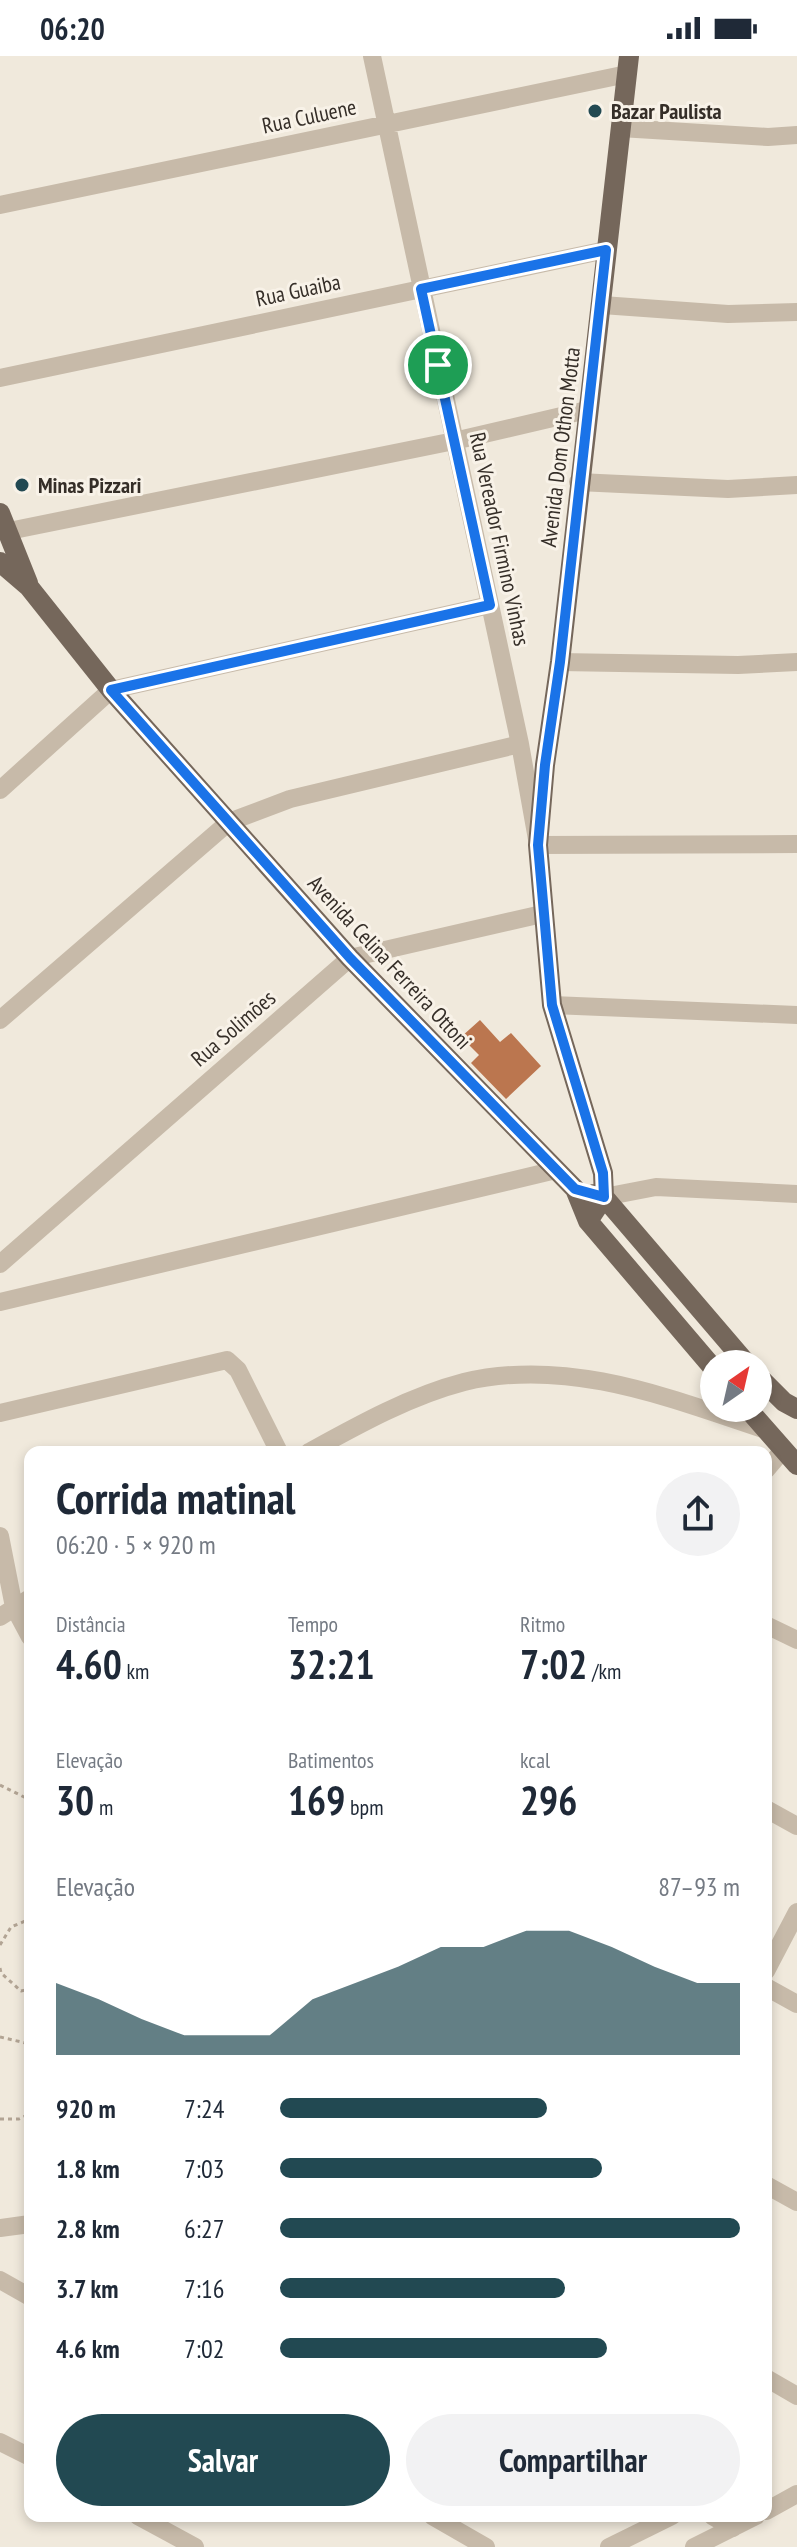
<!DOCTYPE html>
<html lang="pt">
<meta charset="utf-8">
<style>
:root{--surface:#fff;--page:#f2f2f3;--text:#1f2937;--muted:#747a83;--accent:#224952}
body{margin:0;font-family:"PT Sans Narrow",sans-serif;background:var(--page);color:var(--text);height:100vh;display:flex;flex-direction:column;font-size:30px;white-space:nowrap}
*{box-sizing:border-box;margin:0}
p{font-size:26px;color:var(--muted)}
.icon{flex:none;width:44px;height:44px;fill:none;stroke:currentColor;stroke-width:2;stroke-linecap:round;stroke-linejoin:round}
.map{position:relative;flex:1;overflow:hidden}
.side{position:absolute;left:24px;top:1390px;width:748px;height:1076px;display:flex;flex-direction:column;background:var(--surface);border-radius:16px;box-shadow:0 4px 12px #0003}
.side>*{flex:none}
.needle{width:52px;rotate:34deg}
.buttons{position:absolute;left:700px;top:1294px;display:grid;gap:16px}
.buttons a{display:grid;place-items:center;width:72px;height:72px;border-radius:50%;background:var(--surface);box-shadow:0 4px 12px #0003;font-size:40px}
.pin{position:absolute;display:grid;place-items:center;width:68px;height:68px;color:#fff;margin:-34px;border:4px solid #fff;border-radius:50%;box-shadow:0 2px 8px #0007}
.round{display:grid;place-items:center;flex:none;width:84px;height:84px;border-radius:42px;background:var(--page)}
.head{display:flex;align-items:center;justify-content:space-between;height:136px;padding:0 32px}
h1{font-size:44px;font-weight:800;line-height:60px}
.figures{display:grid;grid-template-columns:repeat(3,1fr);gap:12px;height:136px;padding:8px 32px}
.figures div{display:grid;align-content:center}
.figures b{font-size:40px;font-weight:800}
.figures small{font-size:22px;font-weight:400}
.figures p{font-size:22px}
.chart{height:224px;padding:16px 32px}
.chart p{display:flex;justify-content:space-between}
.chart svg{width:100%;height:144px;margin-top:8px;fill:var(--accent);opacity:.7}
.primary-button{display:flex;gap:16px;margin-top:auto;padding:16px 32px}
.primary-button a{flex:1;height:92px;border-radius:48px;background:var(--accent);color:#fff;font-size:32px;font-weight:800;line-height:92px;text-align:center}
.primary-button a+a{background:var(--page);color:var(--text)}
ul{padding:0 32px;list-style:none;font-size:26px}
li{display:grid;grid-template-columns:128px 96px 1fr;align-items:center;height:60px}
li i{height:20px;border-radius:10px;background:var(--accent)}
.status{display:flex;justify-content:space-between;align-items:center;height:56px;padding:0 40px;background:var(--surface);direction:ltr}
.status svg{height:22px;fill:currentColor}
.map>svg:first-child{display:block}
</style>
<div class="status"><b>06:20</b><svg viewBox="0 0 49 12"><path d="M0 12V9h3v3zM5 12V6h3v6zM10 12V3h3v9zM15 12V0h3v12zM26 1h20v11H26zM47 4h2v5h-2z"/></svg></div>
<div class="map">
<svg width="797" height="2491" viewBox="0 0 797 2491">
<rect width="100%" height="100%" fill="#f0e9dc"/>
<path fill="#bb764f" d="M480 964 500 986 511 977 541 1010 506 1043 471 1007 479 999 461 981Z"/>
<g fill="none" stroke-linecap="round" stroke-linejoin="round">
<path stroke="#b2a494" stroke-width="3" stroke-dasharray="4 4" stroke-linecap="butt" d="M0 1729 30 1744
M0 1889 11 1871 30 1863
M0 1912 1 1917 21 1935 30 1933
M0 1981 30 1988
M0 2063H19L30 2058"/>
<path stroke="#c7baa9" stroke-width="18" d="M372 0 520 688 538 789 797 788
M620 72 768 81 797 79
M0 149 627 18
M602 249 728 258 797 256
M0 322 606 194
M578 426 728 433 797 429
M9 475 454 385 587 354
M560 606 738 609 797 606
M0 734 111 634 490 549
M552 949 797 959
M0 964 229 766 290 743 520 688
M604 1141 656 1131 797 1138
M0 1208 350 902 542 858
M0 1246 556 1114
M0 1357 227 1304 238 1314 279 1396
M309 1396C358 1369 410 1340 464 1326 568 1301 669 1342 766 1374
M766 1414 783 1394
M0 1480 14 1551 30 1581
M0 1561 30 1542
M766 1569 797 1584
M766 1753 797 1770
M766 1915 797 1856
M766 1931 797 1948
M766 2129 797 2146
M0 2172 30 2168
M0 2224 30 2241
M766 2322 797 2340
M0 2386 30 2401
M766 2455 797 2438
M138 2460 195 2491
M432 2460 486 2491
M712 2460 733 2472
M609 2491 672 2460
M694 2491 756 2460"/>
<path stroke="#75675b" stroke-width="20" d="M0 457 28 527
M0 506 29 531 111 634 350 902 575 1133 588 1165 714 1313
M594 1138 604 1141 747 1308
M588 1165 604 1141 603 1117 552 949 538 789 545 709 560 606 629 0
M758 1320 784 1346 797 1353
M747 1352 797 1409"/>
</g>
<g fill="none" stroke-linecap="round" stroke-linejoin="round">
<g stroke="#fff" stroke-width="16">
<path id="route" d="M606 194 560 606 545 709 538 789 552 949 603 1117 604 1141 575 1133 350 902 111 634 490 549 421 233Z"/>
</g>
<use href="#route" stroke="#1a73e8" stroke-width="10"/>
</g>
<g fill="#224952" stroke="#f8f2e8" stroke-width="3">
<circle cx="595" cy="55" r="8"/>
<circle cx="22" cy="429" r="8"/>
</g>
<g text-anchor="middle" dominant-baseline="central" stroke-width="6" stroke-linejoin="round" paint-order="stroke">
<g font-size="22" font-weight="bold" fill="#352e28" stroke="#f8f2e8" text-anchor="start">
<text x="611" y="55">Bazar Paulista</text>
<text x="38" y="429">Minas Pizzari</text>
</g>
<g font-size="22" fill="#352e28" stroke="#f8f2e8">
<text transform="translate(309 60) rotate(-12)">Rua Culuene</text>
<text transform="translate(298 234) rotate(-12)">Rua Guaiba</text>
<text transform="translate(560 391) rotate(-83)">Avenida Dom Othon Motta</text>
<text transform="translate(500 483) rotate(78)">Rua Vereador Firmino Vinhas</text>
<text transform="translate(390 906) rotate(47)">Avenida Celina Ferreira Ottoni</text>
<text transform="translate(233 972) rotate(-41)">Rua Solimões</text>
</g>
</g>
</svg>
<div class="buttons">
<a><svg class="needle" viewBox="-14 -14 28 28"><path d="M0-13l5 13h-10z" fill="#e53935"/><path d="M0 13l5-13h-10z" fill="#747a83"/></svg></a>
</div>
<div class="pin" style="left:438px;top:309px;background:#1e9e55"><svg class="icon" aria-label="arrive" viewBox="0 0 24 24"><path d="M6 21V4h12l-3 4 3 4H6"/></svg></div>
<section class="side">
<div class="head"><div><h1>Corrida matinal</h1><p>06:20 · 5 × 920 m</p></div><a class="round"><svg class="icon" aria-label="share" viewBox="0 0 24 24"><path d="M12 15V3M7 8l5-5 5 5M5 13v7h14v-7"/></svg></a></div>
<div class="figures">
<div><p>Distância</p><b>4.60<small> km</small></b></div>
<div><p>Tempo</p><b>32:21</b></div>
<div><p>Ritmo</p><b>7:02<small> /km</small></b></div>
</div>
<div class="figures">
<div><p>Elevação</p><b>30<small> m</small></b></div>
<div><p>Batimentos</p><b>169<small> bpm</small></b></div>
<div><p>kcal</p><b>296</b></div>
</div>
<div class="chart"><p><span>Elevação</span>87–93 m</p>
<svg viewBox="0 0 160 44" preserveAspectRatio="none"><path d="M0 44V22L10 27L20 33L30 38L40 38L50 38L60 27L70 22L80 17L90 11L100 11L110 6L120 6L130 11L140 17L150 22L160 22V44z"/></svg>
</div>
<ul>
<li><b>920 m</b>7:24<i style="width:58%"></i></li>
<li><b>1.8 km</b>7:03<i style="width:70%"></i></li>
<li><b>2.8 km</b>6:27<i style="width:100%"></i></li>
<li><b>3.7 km</b>7:16<i style="width:62%"></i></li>
<li><b>4.6 km</b>7:02<i style="width:71%"></i></li>
</ul>
<div class="primary-button"><a>Salvar</a><a>Compartilhar</a></div>
</section>
</div>
